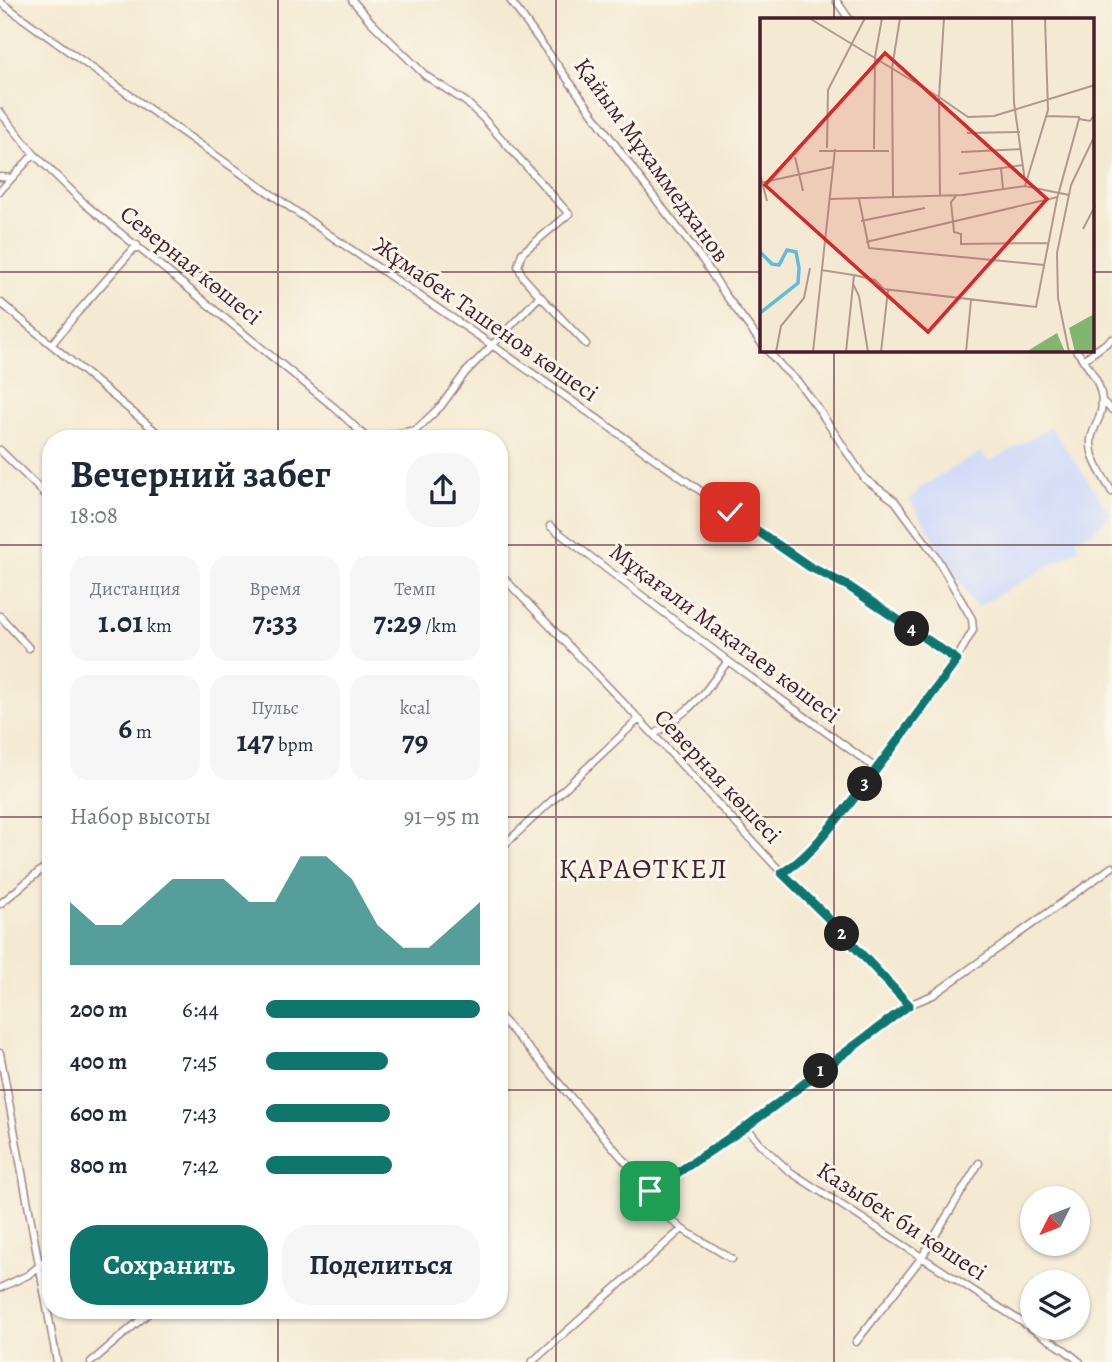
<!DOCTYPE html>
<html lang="ru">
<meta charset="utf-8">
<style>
:root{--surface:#fff;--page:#f6f6f7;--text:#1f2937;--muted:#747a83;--accent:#0f766e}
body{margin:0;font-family:Alegreya,serif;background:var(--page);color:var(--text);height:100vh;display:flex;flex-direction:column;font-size:26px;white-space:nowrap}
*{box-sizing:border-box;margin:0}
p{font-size:23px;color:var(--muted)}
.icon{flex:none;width:38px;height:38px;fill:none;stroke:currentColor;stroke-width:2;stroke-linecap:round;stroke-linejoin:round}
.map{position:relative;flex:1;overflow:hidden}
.drawer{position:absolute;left:42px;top:430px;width:466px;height:889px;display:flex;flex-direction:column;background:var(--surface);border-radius:28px;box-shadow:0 2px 5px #0004}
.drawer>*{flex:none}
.needle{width:46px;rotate:228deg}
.fabs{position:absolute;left:1020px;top:1186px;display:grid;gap:14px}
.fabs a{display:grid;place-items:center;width:70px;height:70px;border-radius:50%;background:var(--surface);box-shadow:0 2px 5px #0004;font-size:35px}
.pin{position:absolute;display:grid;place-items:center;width:60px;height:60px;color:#fff;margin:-30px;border-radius:14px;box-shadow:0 4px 10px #0006}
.km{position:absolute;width:35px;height:35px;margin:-18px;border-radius:50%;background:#222;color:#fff;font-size:19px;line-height:35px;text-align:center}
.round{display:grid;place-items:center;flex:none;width:74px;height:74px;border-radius:28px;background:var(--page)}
.summary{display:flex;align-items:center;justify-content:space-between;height:119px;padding:0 28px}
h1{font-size:38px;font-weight:600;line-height:52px}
.figures{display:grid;grid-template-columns:repeat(3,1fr);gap:10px;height:119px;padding:7px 28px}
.figures div{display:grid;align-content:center;border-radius:18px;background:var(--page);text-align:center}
.figures b{font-size:30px;font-weight:600}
.figures small{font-size:19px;font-weight:400}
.figures p{font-size:19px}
.chart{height:196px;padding:14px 28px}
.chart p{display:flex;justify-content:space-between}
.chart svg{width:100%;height:126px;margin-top:7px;fill:var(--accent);opacity:.7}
.button{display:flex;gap:14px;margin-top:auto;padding:14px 28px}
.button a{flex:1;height:80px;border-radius:28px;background:var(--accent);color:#fff;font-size:28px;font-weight:600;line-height:80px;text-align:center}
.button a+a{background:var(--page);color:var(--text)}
ul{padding:0 28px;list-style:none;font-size:23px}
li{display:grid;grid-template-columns:112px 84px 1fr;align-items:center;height:52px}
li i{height:18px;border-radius:9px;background:var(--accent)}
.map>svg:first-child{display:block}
</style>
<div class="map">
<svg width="1112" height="1362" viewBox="0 0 1112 1362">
<rect width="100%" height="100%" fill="#fbf7ec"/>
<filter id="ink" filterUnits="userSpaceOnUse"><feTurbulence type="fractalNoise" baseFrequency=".0143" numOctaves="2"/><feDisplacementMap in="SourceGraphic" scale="14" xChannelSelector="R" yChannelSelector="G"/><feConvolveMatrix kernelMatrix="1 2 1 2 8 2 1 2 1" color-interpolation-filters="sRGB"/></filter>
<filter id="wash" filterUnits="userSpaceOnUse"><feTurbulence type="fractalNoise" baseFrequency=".00686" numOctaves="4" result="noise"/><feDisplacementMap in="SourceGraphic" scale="28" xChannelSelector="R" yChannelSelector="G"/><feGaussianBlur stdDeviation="1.57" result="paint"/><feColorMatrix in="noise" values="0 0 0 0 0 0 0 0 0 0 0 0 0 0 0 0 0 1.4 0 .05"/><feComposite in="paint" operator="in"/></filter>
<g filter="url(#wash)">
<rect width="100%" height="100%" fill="#f4e9d2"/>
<path fill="#d0daf9" d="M1051 427 1111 514 1093 532 1075 539 1080 548 976 608 910 500 922 486 981 452 989 462Z"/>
</g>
<g filter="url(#ink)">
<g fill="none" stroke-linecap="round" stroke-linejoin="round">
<g stroke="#9f847e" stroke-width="9">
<path id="street" d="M352 0 371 22 426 76 466 102 482 117 569 214 522 253 518 266 523 277 540 296 465 373 441 406 416 430 367 439
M510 0 638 176 704 262 724 293 762 344
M836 0 849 19
M0 2 156 114 337 240 492 345 788 552 810 567 848 586 956 660
M0 112 34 154 86 205 335 408 368 439
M0 177 12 178 34 154
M0 191 12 178
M540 296 586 344
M0 302 165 439
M52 344 77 313 137 245
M767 350 782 367 798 382 817 407 865 479 895 501 935 555 972 619 973 630 956 660 877 769 817 844 796 865 782 873
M1076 350C1090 369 1108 390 1100 415 1098 423 1091 432 1091 441 1090 459 1103 476 1112 492
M1083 360 1112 339
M1103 402 1112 410
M0 450 51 500
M550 526 728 661 877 769
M499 573 639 719 782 873 825 915 909 1005
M0 616 29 648
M654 735 688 709 704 693 728 661
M499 850 639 719
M0 904 51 862
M499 1016 547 1069 650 1191 656 1206 682 1229 732 1259
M0 1053 57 1362
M746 1127 761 1145 789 1171 1065 1350 1080 1362
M650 1191 746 1127 909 1005 933 995 1112 867
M0 1288 28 1275 51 1256
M856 1342 922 1257 979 1163
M91 1362 151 1311
M532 1362 682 1229"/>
</g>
<use href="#street" stroke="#fff" stroke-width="6"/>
</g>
</g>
<g fill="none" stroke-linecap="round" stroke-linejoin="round" filter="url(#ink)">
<g stroke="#fff" stroke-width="14">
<path id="route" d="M650 1191 746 1127 909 1005 825 915 782 873C808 858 824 834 843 812 883 763 919 711 957 660L848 586 810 567 730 512"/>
</g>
<use href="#route" stroke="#0f766e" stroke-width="9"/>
</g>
<path fill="none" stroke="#4a1f2b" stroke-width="2" stroke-opacity="0.55" d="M278 0V439M556 0V1362M834 0V19M0 272H762M1093 272H1112M834 350V1362M0 545H51M499 545H1112M0 817H51M499 817H1112M0 1090H51M499 1090H1112M278 1311V1362"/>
<g text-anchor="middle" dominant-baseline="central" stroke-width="6" stroke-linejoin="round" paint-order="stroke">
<g font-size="24" fill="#4a1f2b" stroke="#fbf7ec">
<text transform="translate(652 160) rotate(54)">Қайым Мұхаммедханов</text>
<text transform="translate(191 265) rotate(39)">Северная көшесі</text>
<text transform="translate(486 319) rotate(35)">Жұмабек Ташенов көшесі</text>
<text transform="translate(725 633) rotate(37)">Мұқағали Мақатаев көшесі</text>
<text transform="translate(718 776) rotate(47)">Северная көшесі</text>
<text transform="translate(902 1221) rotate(33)">Казыбек би көшесі</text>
</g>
<g font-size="28" letter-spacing="2" fill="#4a1f2b" stroke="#fbf7ec">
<text x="644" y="869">ҚАРАӨТКЕЛ</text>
</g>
</g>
<g transform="translate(760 18)">
<rect width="334" height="334" fill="#f4e9d2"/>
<path d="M334 296V334H315L309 310ZM297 315 305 334H266L274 329Z" fill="#81b570"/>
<path fill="none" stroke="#60bcde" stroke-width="3.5" d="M0 234 12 246 19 247 27 232 36 234 39 250 38 265 0 295"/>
<path fill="none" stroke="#b0988f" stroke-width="2" d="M49 0 179 79 180 178M184 0 179 79 208 99 234 98 335 67M252 0 254 85 265 163M286 98 320 99M207 115 260 114M67 130 68 72 105 0M114 131 115 39 122 0M59 133H129M201 134 261 131M35 139 43 173M241 150 243 171M0 156 7 183M199 156 263 147M0 165 73 149M265 168 288 92 285 0M196 178 191 184 194 214 201 216V226L288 225M133 180 132 50 140 0M70 181 203 177 265 168 309 177M99 181 109 230 284 247M101 203 165 190M323 211 335 188M106 224 298 179M61 252 94 257 86 334M94 257 115 262 124 271 276 289 297 181 319 101 330 103 335 96M93 266 99 278 108 334M16 334 21 308 44 280 50 250M53 334 75 131M121 334 128 272M206 334 211 282M309 334 298 280 297 235 311 167 335 117"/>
<path fill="#d62828" fill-opacity="0.15" stroke="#d62828" stroke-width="3.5" d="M125 35 287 181 168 314 5 167Z"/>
<rect width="334" height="334" fill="none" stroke="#4a1f2b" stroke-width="3.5"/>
</g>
</svg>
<div class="fabs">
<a><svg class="needle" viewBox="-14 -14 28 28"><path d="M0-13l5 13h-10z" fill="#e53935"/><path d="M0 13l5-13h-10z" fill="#747a83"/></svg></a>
<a><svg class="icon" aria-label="layers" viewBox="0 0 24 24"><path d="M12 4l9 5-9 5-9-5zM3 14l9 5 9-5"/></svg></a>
</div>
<div class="pin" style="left:650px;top:1191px;background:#1e9e55"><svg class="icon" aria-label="arrive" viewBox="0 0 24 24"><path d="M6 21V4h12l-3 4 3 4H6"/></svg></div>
<div class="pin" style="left:730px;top:512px;background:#d93025"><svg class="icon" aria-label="check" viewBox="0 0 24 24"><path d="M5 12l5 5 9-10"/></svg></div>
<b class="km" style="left:821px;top:1071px">1</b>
<b class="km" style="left:842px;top:934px">2</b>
<b class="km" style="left:865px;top:784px">3</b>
<b class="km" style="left:912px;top:629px">4</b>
<section class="drawer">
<div class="summary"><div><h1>Вечерний забег</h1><p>18:08</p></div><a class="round"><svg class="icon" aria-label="share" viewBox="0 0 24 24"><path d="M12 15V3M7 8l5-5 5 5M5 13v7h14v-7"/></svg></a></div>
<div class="figures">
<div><p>Дистанция</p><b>1.01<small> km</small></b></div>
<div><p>Время</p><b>7:33</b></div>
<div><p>Темп</p><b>7:29<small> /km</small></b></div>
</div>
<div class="figures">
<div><b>6<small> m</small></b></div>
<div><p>Пульс</p><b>147<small> bpm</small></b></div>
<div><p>kcal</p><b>79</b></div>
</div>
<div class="chart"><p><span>Набор высоты</span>91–95 m</p>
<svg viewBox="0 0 160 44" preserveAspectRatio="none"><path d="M0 44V22L10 30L20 30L30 22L40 14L50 14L60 14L70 22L80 22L90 6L100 6L110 14L120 30L130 38L140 38L150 30L160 22V44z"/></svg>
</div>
<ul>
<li><b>200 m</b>6:44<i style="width:100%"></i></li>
<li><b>400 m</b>7:45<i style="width:57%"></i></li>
<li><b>600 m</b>7:43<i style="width:58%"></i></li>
<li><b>800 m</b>7:42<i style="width:59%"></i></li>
</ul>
<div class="button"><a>Сохранить</a><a>Поделиться</a></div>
</section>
</div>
